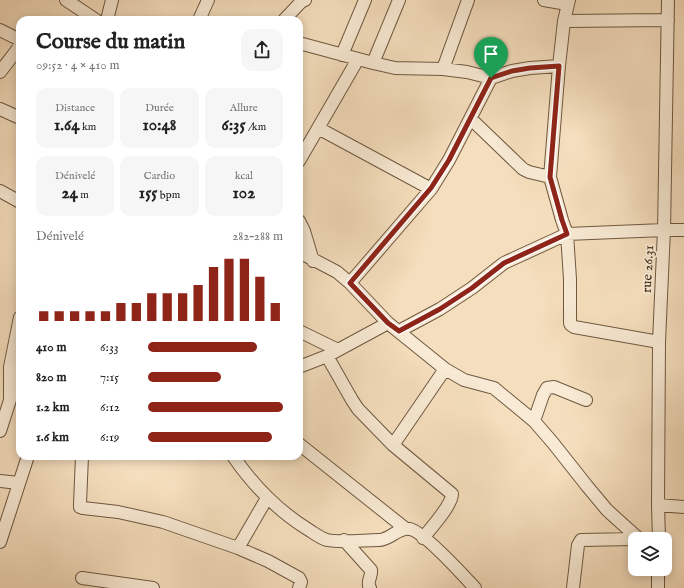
<!DOCTYPE html>
<html lang="fr">
<meta charset="utf-8">
<style>
:root{--surface:#fff;--page:#f6f6f6;--text:#222;--muted:#767676;--accent:#8f2418}
body{margin:0;font-family:"IM FELL English",serif;background:var(--page);color:var(--text);height:100vh;display:flex;flex-direction:column;font-size:15px;white-space:nowrap}
*{box-sizing:border-box;margin:0}
p{font-size:13px;color:var(--muted)}
.icon{flex:none;width:22px;height:22px;fill:none;stroke:currentColor;stroke-width:2;stroke-linecap:round;stroke-linejoin:round}
.map{position:relative;flex:1;overflow:hidden}
.details{position:absolute;left:16px;top:16px;width:287px;height:444px;display:flex;flex-direction:column;background:var(--surface);border-radius:12px;box-shadow:0 2px 10px #0003}
.details>*{flex:none}
.tools{position:absolute;left:628px;top:532px;display:grid;gap:8px}
.tools a{display:grid;place-items:center;width:44px;height:44px;border-radius:8px;background:var(--surface);box-shadow:0 2px 10px #0003;font-size:20px}
.pin{position:absolute;display:grid;place-items:center;width:34px;height:34px;color:#fff;margin:-41px -17px;border-radius:50% 50% 50% 0;rotate:-45deg;box-shadow:0 0 4px #0007}
.pin .icon{rotate:45deg}
.round{display:grid;place-items:center;flex:none;width:42px;height:42px;border-radius:12px;background:var(--page)}
.headline{display:flex;align-items:center;justify-content:space-between;height:68px;padding:0 20px}
h1{font-size:22px;font-weight:700;line-height:30px}
.stats{display:grid;grid-template-columns:repeat(3,1fr);gap:6px;height:68px;padding:4px 20px}
.stats div{display:grid;align-content:center;border-radius:10px;background:var(--page);text-align:center}
.stats b{font-size:17px;font-weight:700}
.stats small{font-size:11px;font-weight:400}
.stats p{font-size:11px}
.chart{height:112px;padding:8px 20px}
.chart p{display:flex;justify-content:space-between}
.chart svg{width:100%;height:72px;margin-top:4px;stroke:var(--accent);stroke-width:6}
ul{padding:0 20px;list-style:none;font-size:13px}
li{display:grid;grid-template-columns:64px 48px 1fr;align-items:center;height:30px}
li i{height:10px;border-radius:5px;background:var(--accent)}
.map>svg:first-child{display:block}
</style>
<div class="map">
<svg width="684" height="588" viewBox="0 0 684 588">
<rect width="100%" height="100%" fill="#f5debd"/>
<filter id="stains"><feTurbulence type="fractalNoise" baseFrequency=".005" numOctaves="4"/><feColorMatrix values="0 0 0 0 .2 0 0 0 0 .09 0 0 0 0 .02 0 0 0 .5 -.17"/></filter>
<radialGradient id="worn" r=".72"><stop offset=".6" stop-color="#630" stop-opacity="0"/><stop offset="1" stop-color="#630" stop-opacity=".3"/></radialGradient>
<g fill="none" stroke-linecap="round" stroke-linejoin="round">
<g stroke="#6f5840" stroke-width="14">
<path id="street" d="M66 0 96 20
M544 0 567 4
M569 0 564 21 559 66 550 177 562 220 567 234 570 279V323L571 325 574 327 659 342
M107 20 112 0
M199 20 208 0
M284 20 301 2 305 0
M564 21 668 20
M0 30 20 40
M299 43 373 63 395 68 443 69 467 72 491 78 512 71 530 68 559 66
M342 55 365 0
M373 63 399 0
M443 69 468 0
M0 72 20 46
M0 109 20 118
M471 119 523 169 529 172 550 177
M318 128 431 189
M299 161 358 59
M0 191 20 202
M299 221 304 231 313 261
M299 252 337 272 350 283 388 323 445 369 464 380 494 388 534 421 553 443 587 486 607 510 639 539
M350 283 431 189 449 160 491 78
M299 331 338 350
M399 331 440 309 472 288 504 263 567 234 664 230H684
M327 356 352 400 358 409 393 445 452 494C452 505 431 528 423 538
M299 367 327 356 388 323
M534 421 543 395 547 388 554 387 586 400
M0 431 10 400V367L20 317
M299 444 406 529
M393 445 445 369
M82 456 80 504V507L83 508 118 512 163 522 238 548 268 561 299 578 301 582 299 588
M233 456C253 485 278 511 309 530 314 533 320 538 327 540 341 543 364 540 379 540 390 540 398 527 410 529 424 532 464 576 475 588
M0 481 19 483
M658 505 684 507
M659 539 658 505 659 342 664 230 668 0
M344 540 371 570C372 577 366 582 370 588
M0 542 28 456
M238 548 267 498
M82 578 153 588
M573 588 578 545 581 540 635 539
M658 588V569"/>
</g>
<use href="#street" stroke="#f8ead4" stroke-width="12"/>
</g>
<g fill="none" stroke-linecap="round" stroke-linejoin="round">
<g stroke="#fff" stroke-width="8">
<path id="route" d="M559 66 550 177 562 220 567 234 504 263 472 288 440 309 399 331 388 323 350 283 431 188 449 160 491 78 512 71 530 68Z"/>
</g>
<use href="#route" stroke="#8f2418" stroke-width="5"/>
</g>
<g text-anchor="middle" dominant-baseline="central" stroke-width="4" stroke-linejoin="round" paint-order="stroke">
<g font-size="14" fill="#422b17" stroke="#f8ead4">
<text transform="translate(648 269) rotate(-87)">rue 26.31</text>
</g>
</g>
<rect width="100%" height="100%" filter="url(#stains)"/>
<rect width="100%" height="100%" fill="url(#worn)"/>
</svg>
<div class="tools">
<a><svg class="icon" aria-label="layers" viewBox="0 0 24 24"><path d="M12 4l9 5-9 5-9-5zM3 14l9 5 9-5"/></svg></a>
</div>
<div class="pin" style="left:491px;top:78px;background:#1e9e55"><svg class="icon" aria-label="arrive" viewBox="0 0 24 24"><path d="M6 21V4h12l-3 4 3 4H6"/></svg></div>
<section class="details">
<div class="headline"><div><h1>Course du matin</h1><p>09:52 · 4 × 410 m</p></div><a class="round"><svg class="icon" aria-label="share" viewBox="0 0 24 24"><path d="M12 15V3M7 8l5-5 5 5M5 13v7h14v-7"/></svg></a></div>
<div class="stats">
<div><p>Distance</p><b>1.64<small> km</small></b></div>
<div><p>Durée</p><b>10:48</b></div>
<div><p>Allure</p><b>6:35<small> /km</small></b></div>
</div>
<div class="stats">
<div><p>Dénivelé</p><b>24<small> m</small></b></div>
<div><p>Cardio</p><b>155<small> bpm</small></b></div>
<div><p>kcal</p><b>102</b></div>
</div>
<div class="chart"><p><span>Dénivelé</span>282–288 m</p>
<svg viewBox="0 0 160 44" preserveAspectRatio="none"><path d="M5 44V38M15 44V38M25 44V38M35 44V38M45 44V38M55 44V33M65 44V33M75 44V27M85 44V27M95 44V27M105 44V22M115 44V11M125 44V6M135 44V6M145 44V17M155 44V33"/></svg>
</div>
<ul>
<li><b>410 m</b>6:33<i style="width:81%"></i></li>
<li><b>820 m</b>7:15<i style="width:54%"></i></li>
<li><b>1.2 km</b>6:12<i style="width:100%"></i></li>
<li><b>1.6 km</b>6:19<i style="width:92%"></i></li>
</ul>
</section>
</div>
